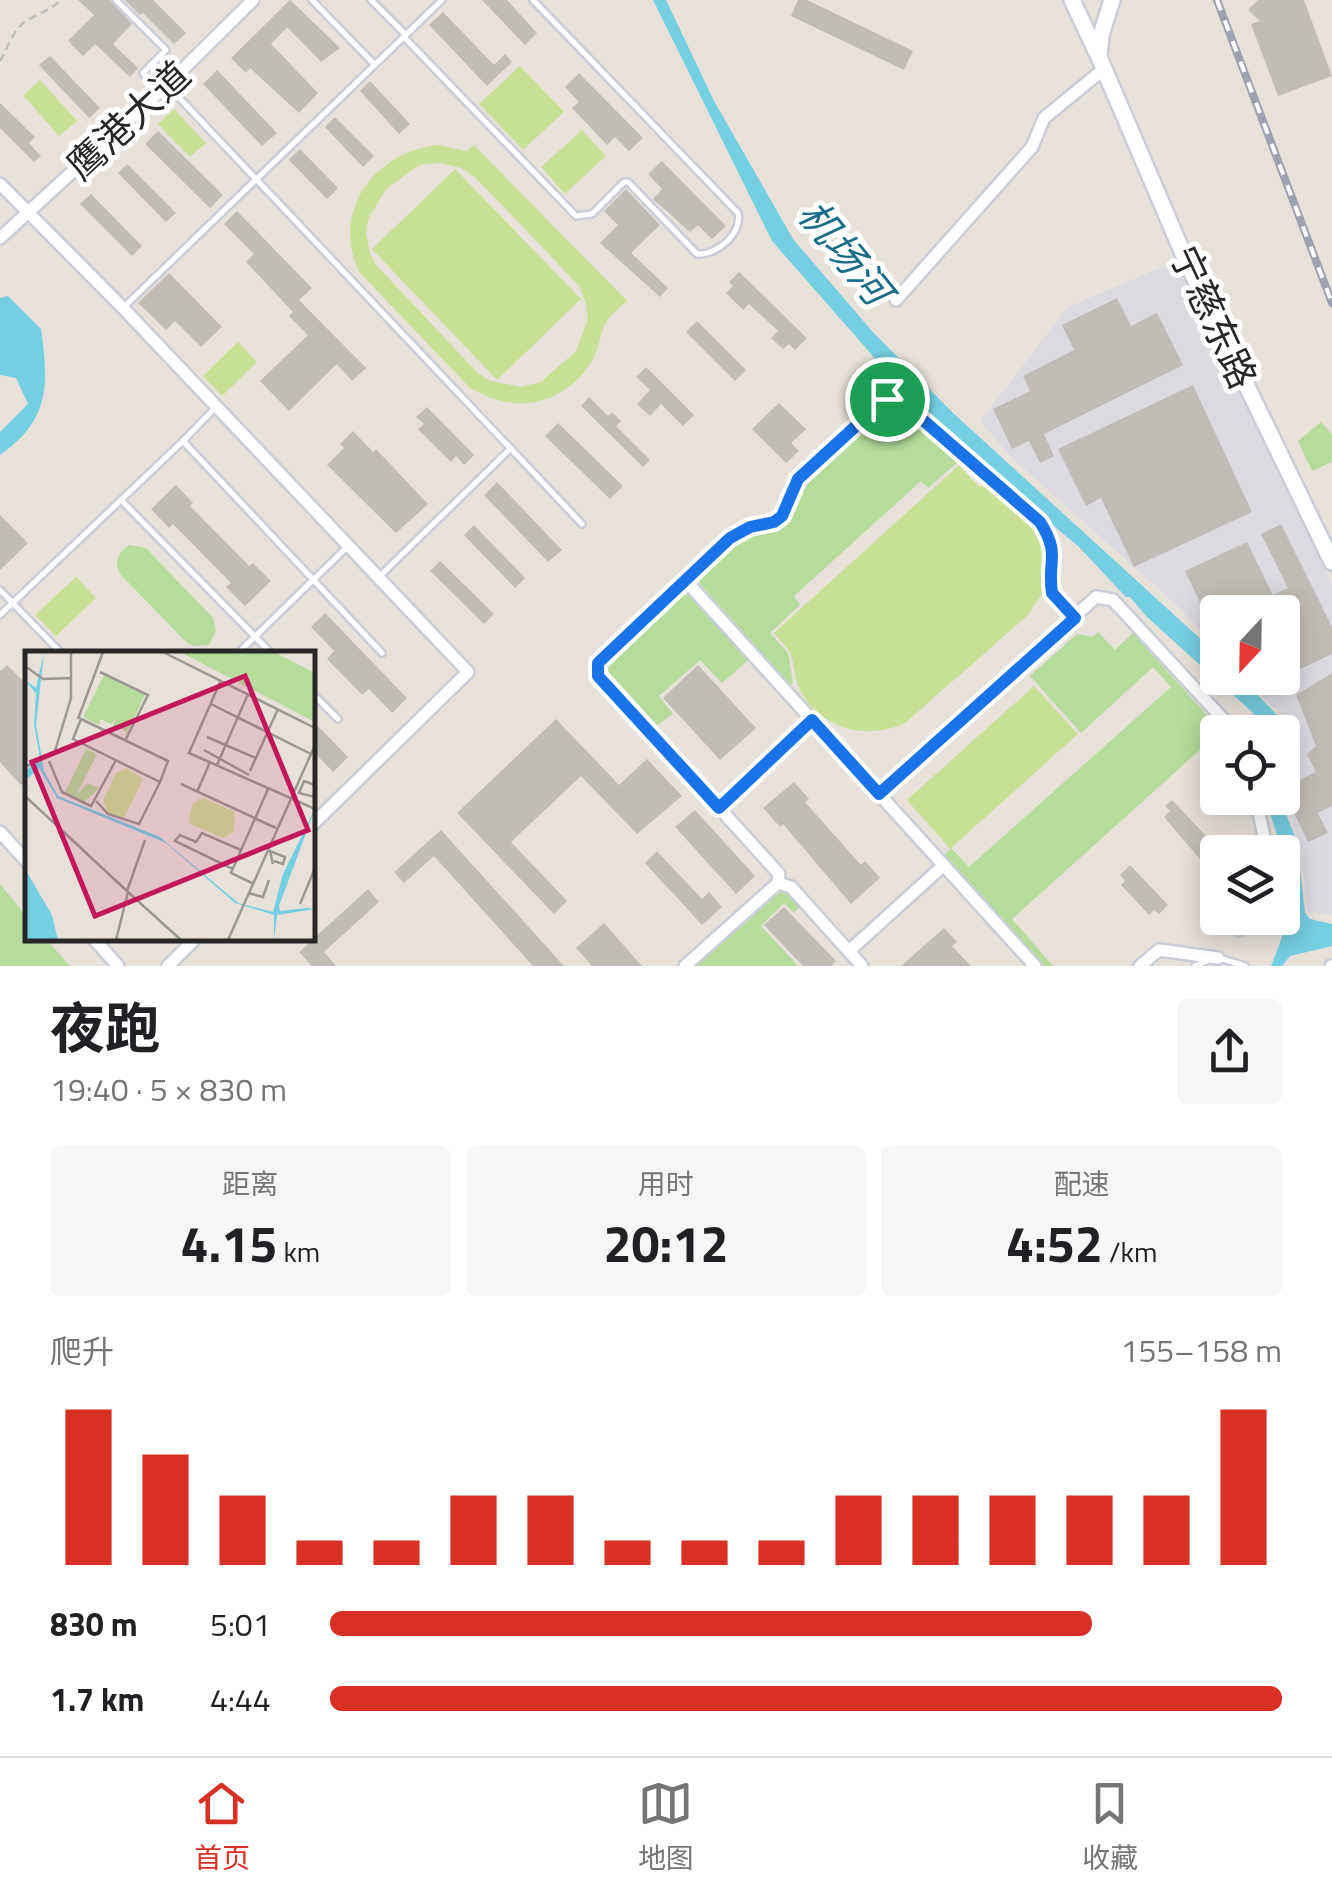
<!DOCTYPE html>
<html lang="zh">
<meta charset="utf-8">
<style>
:root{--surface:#fff;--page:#f6f6f6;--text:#202124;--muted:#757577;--line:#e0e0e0;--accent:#d93025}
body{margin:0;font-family:"Titillium Web","Noto Sans SC",sans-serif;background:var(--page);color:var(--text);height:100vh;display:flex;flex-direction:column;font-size:38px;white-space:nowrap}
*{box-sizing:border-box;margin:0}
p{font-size:32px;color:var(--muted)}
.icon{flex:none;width:55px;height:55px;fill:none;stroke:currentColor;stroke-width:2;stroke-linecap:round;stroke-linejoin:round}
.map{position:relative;height:966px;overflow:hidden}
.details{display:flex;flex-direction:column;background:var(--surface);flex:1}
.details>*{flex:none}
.needle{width:65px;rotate:202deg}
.tools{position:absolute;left:1200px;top:595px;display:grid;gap:20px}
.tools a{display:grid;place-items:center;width:100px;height:100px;border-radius:10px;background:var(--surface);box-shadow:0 5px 25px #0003;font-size:50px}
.pin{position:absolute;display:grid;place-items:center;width:85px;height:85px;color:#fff;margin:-42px;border:5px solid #fff;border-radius:50%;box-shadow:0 2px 10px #0007}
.round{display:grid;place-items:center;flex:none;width:105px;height:105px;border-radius:10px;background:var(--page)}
.overview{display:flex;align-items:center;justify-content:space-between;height:170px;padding:0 50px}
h1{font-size:55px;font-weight:700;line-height:75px}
.metrics{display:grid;grid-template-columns:repeat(3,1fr);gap:15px;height:170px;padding:10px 50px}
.metrics div{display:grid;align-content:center;border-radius:10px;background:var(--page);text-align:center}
.metrics b{font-size:50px;font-weight:700}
.metrics small{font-size:28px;font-weight:400}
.metrics p{font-size:28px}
.chart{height:280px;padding:20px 50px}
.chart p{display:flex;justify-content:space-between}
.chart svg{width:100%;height:180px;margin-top:10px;stroke:var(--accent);stroke-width:6}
ul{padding:0 50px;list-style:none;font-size:32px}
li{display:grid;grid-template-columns:160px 120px 1fr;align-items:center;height:75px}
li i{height:25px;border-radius:12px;background:var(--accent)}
.menu{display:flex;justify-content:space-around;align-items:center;height:140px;border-top:2px solid var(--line);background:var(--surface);font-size:28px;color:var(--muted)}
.menu a{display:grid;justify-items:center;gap:5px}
.menu .current{color:var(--accent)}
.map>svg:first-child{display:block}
</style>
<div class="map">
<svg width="1332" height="966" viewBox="0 0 1332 966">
<rect width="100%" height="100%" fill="#e8e1da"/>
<path fill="#dbdae1" d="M1181 259 1332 584V915L1308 912 1300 843 1283 792 1299 724 1269 704 1245 678H1282V612H1218L1217 648 1183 611 1010 456 980 421 1068 307Z"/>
<path fill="#b6db9a" d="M888 403C911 406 970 464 991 482L978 481 959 461 928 488 921 481 794 596 800 605 770 633 788 653 793 683 790 685 700 584 698 577 702 569 740 537 770 530 787 518 808 477Z
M1321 422 1332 434V462L1312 471 1298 441Z
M129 545 146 548 213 618 216 631 209 645 194 646 187 643 121 575C113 562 118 553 129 545Z
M684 594 696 597 747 655V661L722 683 700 660 659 696 673 714 657 725 608 671 609 665Z
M1098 632 1115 650 1133 633 1221 731 1012 919 1053 966H1044L944 855 951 848 969 867 1171 687 1153 667 1081 733 1030 676 1077 634 1093 637Z
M0 884 27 917 28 938 46 939 70 966H0Z
M781 891 795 897 799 907 794 913 784 903 761 926 798 966H697Z"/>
<path fill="#c9e197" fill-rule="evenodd" d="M520 66 564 112 523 150 479 104Z
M40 80 77 121 59 136 23 95Z
M174 109 206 143 190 157 158 124Z
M582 130 606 156 565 194 541 167Z
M438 145 467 151 474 145 627 301C620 307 609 316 605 324 599 339 598 354 588 367 558 408 511 413 470 388L359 272C331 211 374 152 438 145ZM441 163 461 168 476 178 579 286 586 304 588 319 576 351 541 382 521 387 488 380 476 371 375 264 370 253 366 234 368 219 386 189 419 165Z
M455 169 581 299 497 380 372 249Z
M238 342 257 362 222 396 203 376Z
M959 465 977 485 1006 493 1037 523 1046 545 1048 570 1044 591 1027 616 905 723C866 741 819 729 799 688 794 677 795 662 789 651 786 645 778 639 774 633Z
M76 577 96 598 56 636 35 615Z
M1034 686 1078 734 950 849 907 800Z"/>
<path fill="#75cfe2" d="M653 0H666L714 101 793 239 872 331 952 412 1217 654 1218 678H1241L1277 715 1290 741 1283 773 1282 732H1269L1252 712 1147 617 1130 597H1126L1078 546 1010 490 901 388 772 241Z
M8 296 41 329C49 385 50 420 0 455V432L28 404 16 378 0 375V298Z
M1265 798H1280L1297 842 1305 913 1310 919 1332 924V946L1290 956 1282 966H1271C1302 893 1287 868 1265 798Z"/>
<path fill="#c1bcb5" d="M78 0H110L132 24 113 44 138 68 130 77 95 44 83 56 68 41 94 15Z
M125 0H153L186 33 174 44 143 13 140 15Z
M290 0 340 48 321 62 287 27 271 44 318 93 299 113 250 68 246 73 231 58Z
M482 0H507L537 33 525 45Z
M798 0H807L913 51 904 70 791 16Z
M1258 0H1304L1332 76 1278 96 1251 24 1260 21 1248 10Z
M443 12 494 65 505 54 512 62 487 86 429 25Z
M50 56 100 108 89 118 39 65Z
M217 70 277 133 262 146 203 84Z
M579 73 643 138 629 151 615 137 607 145 572 108 579 102 565 87Z
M370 81 410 124 399 134 360 91Z
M0 103 35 137 29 143 41 156 34 162 0 128Z
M335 117 374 156 363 167 325 127Z
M158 131 223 195 210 208 145 144Z
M300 149 338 188 327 199 289 160Z
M662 161 726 226 712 239 698 225 690 232 653 199 662 189 648 174Z
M127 164 176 213 166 222 118 173Z
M626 189 660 225 631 253 668 288 660 297 600 243 618 225 604 211Z
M91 194 142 246 132 256 80 204Z
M237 211 312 288 299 300 366 368 352 381 337 364 289 411 260 381 308 335 289 316 293 312 246 262 254 254 224 224Z
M739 272 807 338 795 350 789 344 783 349 771 338 778 331 749 304 743 310 726 293 733 286 729 282Z
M169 273 222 327 201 347 175 321 166 330 138 303Z
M1117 298 1131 326 1157 313 1183 365 1044 434 1054 456 1040 463 1029 441 1012 449 993 409 1030 391 1023 376 1074 350 1062 325Z
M697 321 746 370 735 381 686 332Z
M646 367 694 415 683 426 661 404 650 416 637 404 650 390 636 377Z
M1193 385 1252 512 1134 567 1101 498 1086 506 1058 449Z
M589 397 608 416 612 412 621 421 616 426 650 460 643 467 581 406Z
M779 403 806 429 791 443 799 451 786 463 752 429Z
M427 407 474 455 464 465 456 456 451 462 418 429 424 424 416 417Z
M558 423 623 486 610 499 545 436Z
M353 431 373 452 376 449 428 504 396 533 327 465 344 448 340 444Z
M497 482 562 550 548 562 484 495Z
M176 485 193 503 190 506 249 566 253 563 271 581 245 606 226 587 231 583 173 524 169 528 151 509Z
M0 515 28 543 0 570Z
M1281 524 1332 627V654L1282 678V612H1242L1237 603 1207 617 1185 571 1247 542 1273 595 1288 588 1261 534Z
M474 525 525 578 515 588 464 535Z
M440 561 494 614 484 624 430 571Z
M325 613 407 698 392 713 369 689 362 695 327 659 334 651 311 627Z
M7 665 28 686V779L21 785 0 762V671Z
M698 665 756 728 720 760 663 698Z
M1332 673V806L1318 813 1328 833 1308 842 1282 788 1316 772 1307 754 1316 746 1296 695Z
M556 719 619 785 647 759 682 796 637 834 581 776 511 842 567 901 554 914 457 813Z
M312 720 348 757 333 772 312 750Z
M794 782 809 799 805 802 861 865 865 861 880 878 851 904 783 824 780 827 763 808Z
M1172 800 1218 849V860L1211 865 1208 862 1205 865 1164 817 1170 811 1165 806Z
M695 810 755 876 736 894 675 827Z
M441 830 564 966H533L434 856 404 883 394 872Z
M657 851 702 899 709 892 722 907 702 925 645 863Z
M1130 865 1168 905 1159 914 1154 910 1149 915 1121 885 1125 881 1120 875Z
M368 889 379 902 324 952 336 966H312L299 952Z
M784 907 836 961 831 966H803L764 925Z
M604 923 642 966H592L576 948Z
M944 928 957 942 952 946 971 966H901Z"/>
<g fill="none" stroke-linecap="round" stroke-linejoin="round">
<g stroke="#c8cdd8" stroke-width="10">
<path id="lane" d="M116 0 166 50 143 73 157 90
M312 0 375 65
M371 0 406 35
M404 37 576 216 592 214 624 182H628L697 254C716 256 743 233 738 213L533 0
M169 87 582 524
M125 306 442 0
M215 408 183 441 382 653
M121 500 272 654
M381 575 511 448
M686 581 740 531 774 523 782 515 798 479 881 403 892 398 901 400 1039 522C1060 555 1047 560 1053 593L1073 616
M0 590 62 654
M0 615 183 441
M237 654 346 548
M312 693 338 719
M1219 958 1245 966
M1195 966 1209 960"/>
</g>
<g stroke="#c8cdd8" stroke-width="16">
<path id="street" d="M0 184 123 308 468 672 312 825
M0 238 167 85 253 0
M896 300 1032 147 1044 118 1104 69
M879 793 1096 597 1113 600 1235 732
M1256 798 1267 852
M719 807 812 719
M0 832 28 863
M778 883 779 874 599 675 598 663 686 581 1035 966
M778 883 791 887 862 966
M1239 930 1244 918
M93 938 118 966
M849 951 944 865
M168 966 196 938
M685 966 778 883
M1140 966 1159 950 1218 958
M1331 966H1332"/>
</g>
<g stroke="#c8cdd8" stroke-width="20">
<path id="secondary" d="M1072 0 1098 55
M1112 0 1101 35 1099 57 1184 256 1332 562"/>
</g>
<path stroke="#bebebe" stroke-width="2.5" stroke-dasharray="8 5" stroke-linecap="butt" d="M0 61C8 48 13 29 26 21 38 13 50 11 61 0"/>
<use href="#lane" stroke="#fff" stroke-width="5"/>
<use href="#street" stroke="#fff" stroke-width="11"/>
<use href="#secondary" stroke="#fff" stroke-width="15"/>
<g stroke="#9da2b0" stroke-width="8">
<path id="rail" d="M1217 0 1332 303"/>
</g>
<use href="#rail" stroke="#fff" stroke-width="4" stroke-dasharray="11" stroke-linecap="butt"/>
</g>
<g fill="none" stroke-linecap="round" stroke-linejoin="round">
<g stroke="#fff" stroke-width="20">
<path id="route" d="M892 398 900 400 1040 522C1061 555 1047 560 1052 593L1075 618 879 794 812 720 719 808 598 676V663L730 538 750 527 774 522 782 516 798 479 881 403Z"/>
</g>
<use href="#route" stroke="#1a73e8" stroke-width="12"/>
</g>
<g text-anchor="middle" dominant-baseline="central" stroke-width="10" stroke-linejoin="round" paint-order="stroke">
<g font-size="38" fill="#272727" stroke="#fff">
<text transform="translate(128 120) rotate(-43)">鹰港大道</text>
<text transform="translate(1214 317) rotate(65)">宁慈东路</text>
</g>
<g font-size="40" font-style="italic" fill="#196d89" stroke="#fff">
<text transform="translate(845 252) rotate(51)">机场河</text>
</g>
</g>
<g transform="translate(25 651)">
<rect width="290" height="290" fill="#e8e1da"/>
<path d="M155 1H249L290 22V71ZM79 24 120 44 100 87 101 80 88 74 91 67 86 73 75 68V74L58 66ZM61 98 72 103 51 145 62 132 74 137 60 151 40 141Z" fill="#b6db9a"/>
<path d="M102 117 118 128 99 167 83 163 78 149 91 122ZM179 147 210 161 209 181 198 187 163 172 168 152Z" fill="#c9e197"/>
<path d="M19 1 11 74 19 120 33 145 135 186 213 252 248 261 258 223 290 158 254 255 255 260 282 257 290 258 252 264 249 289V264L210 252 141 192 32 147 14 117 0 130V120L15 107 9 73 11 43 0 29 11 37ZM0 218 27 264 33 289H0Z" fill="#75cfe2"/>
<path fill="none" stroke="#9b9792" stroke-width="2.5" d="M138 1 290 77M0 15 18 28 47 27M75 21 123 44 101 88M196 29 164 102 290 158M186 53 286 103M53 68 78 1M56 68 143 110 135 131 48 88ZM182 86 231 107M179 99 224 124M24 110 37 141 66 155 91 109M192 114 223 43M0 116 30 100 46 47V1M225 120 253 58M156 133 251 177M290 134 279 130 274 142 290 146M172 141 185 111M0 145 103 241 91 289M71 150 83 163 114 173 135 131M248 213 245 200 260 206 258 213 249 210M208 218 150 190 155 184 171 191 177 182 216 199M227 232 206 222 243 138M102 240 120 189M103 241 156 289M223 242 238 246 244 229M275 253 290 217M203 289 290 94"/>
<path fill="#c2185b" fill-opacity="0.15" stroke="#c2185b" stroke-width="5" d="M220 25 283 179 70 265 7 111Z"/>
<rect width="290" height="290" fill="none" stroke="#272727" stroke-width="5"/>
</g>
</svg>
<div class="tools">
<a><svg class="needle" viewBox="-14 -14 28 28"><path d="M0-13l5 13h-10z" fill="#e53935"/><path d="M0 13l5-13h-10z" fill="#757577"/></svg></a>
<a><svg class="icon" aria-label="locate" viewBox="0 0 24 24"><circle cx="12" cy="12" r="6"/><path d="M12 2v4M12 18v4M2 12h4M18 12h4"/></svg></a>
<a><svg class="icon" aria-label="layers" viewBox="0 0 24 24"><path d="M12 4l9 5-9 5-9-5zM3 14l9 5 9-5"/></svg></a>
</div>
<div class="pin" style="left:887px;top:399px;background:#1e9e55"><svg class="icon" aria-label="arrive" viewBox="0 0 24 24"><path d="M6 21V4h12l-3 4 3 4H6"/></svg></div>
</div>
<section class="details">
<div class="overview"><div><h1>夜跑</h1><p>19:40 · 5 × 830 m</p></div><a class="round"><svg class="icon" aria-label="share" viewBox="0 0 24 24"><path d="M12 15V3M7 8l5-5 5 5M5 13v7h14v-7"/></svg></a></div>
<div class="metrics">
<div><p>距离</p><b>4.15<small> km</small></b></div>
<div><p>用时</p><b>20:12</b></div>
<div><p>配速</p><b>4:52<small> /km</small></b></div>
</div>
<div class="chart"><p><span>爬升</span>155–158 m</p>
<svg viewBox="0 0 160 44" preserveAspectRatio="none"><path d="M5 44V6M15 44V17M25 44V27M35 44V38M45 44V38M55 44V27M65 44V27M75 44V38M85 44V38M95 44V38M105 44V27M115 44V27M125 44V27M135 44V27M145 44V27M155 44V6"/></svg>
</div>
<ul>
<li><b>830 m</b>5:01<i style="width:80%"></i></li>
<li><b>1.7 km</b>4:44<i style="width:100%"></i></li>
</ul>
</section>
<nav class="menu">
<a class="current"><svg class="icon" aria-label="home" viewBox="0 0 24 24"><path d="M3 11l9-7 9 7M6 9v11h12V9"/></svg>首页</a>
<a><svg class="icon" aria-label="map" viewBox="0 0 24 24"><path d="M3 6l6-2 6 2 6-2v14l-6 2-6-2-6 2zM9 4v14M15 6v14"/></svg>地图</a>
<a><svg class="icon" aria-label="saved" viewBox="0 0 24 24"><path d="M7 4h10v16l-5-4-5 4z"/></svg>收藏</a>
</nav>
